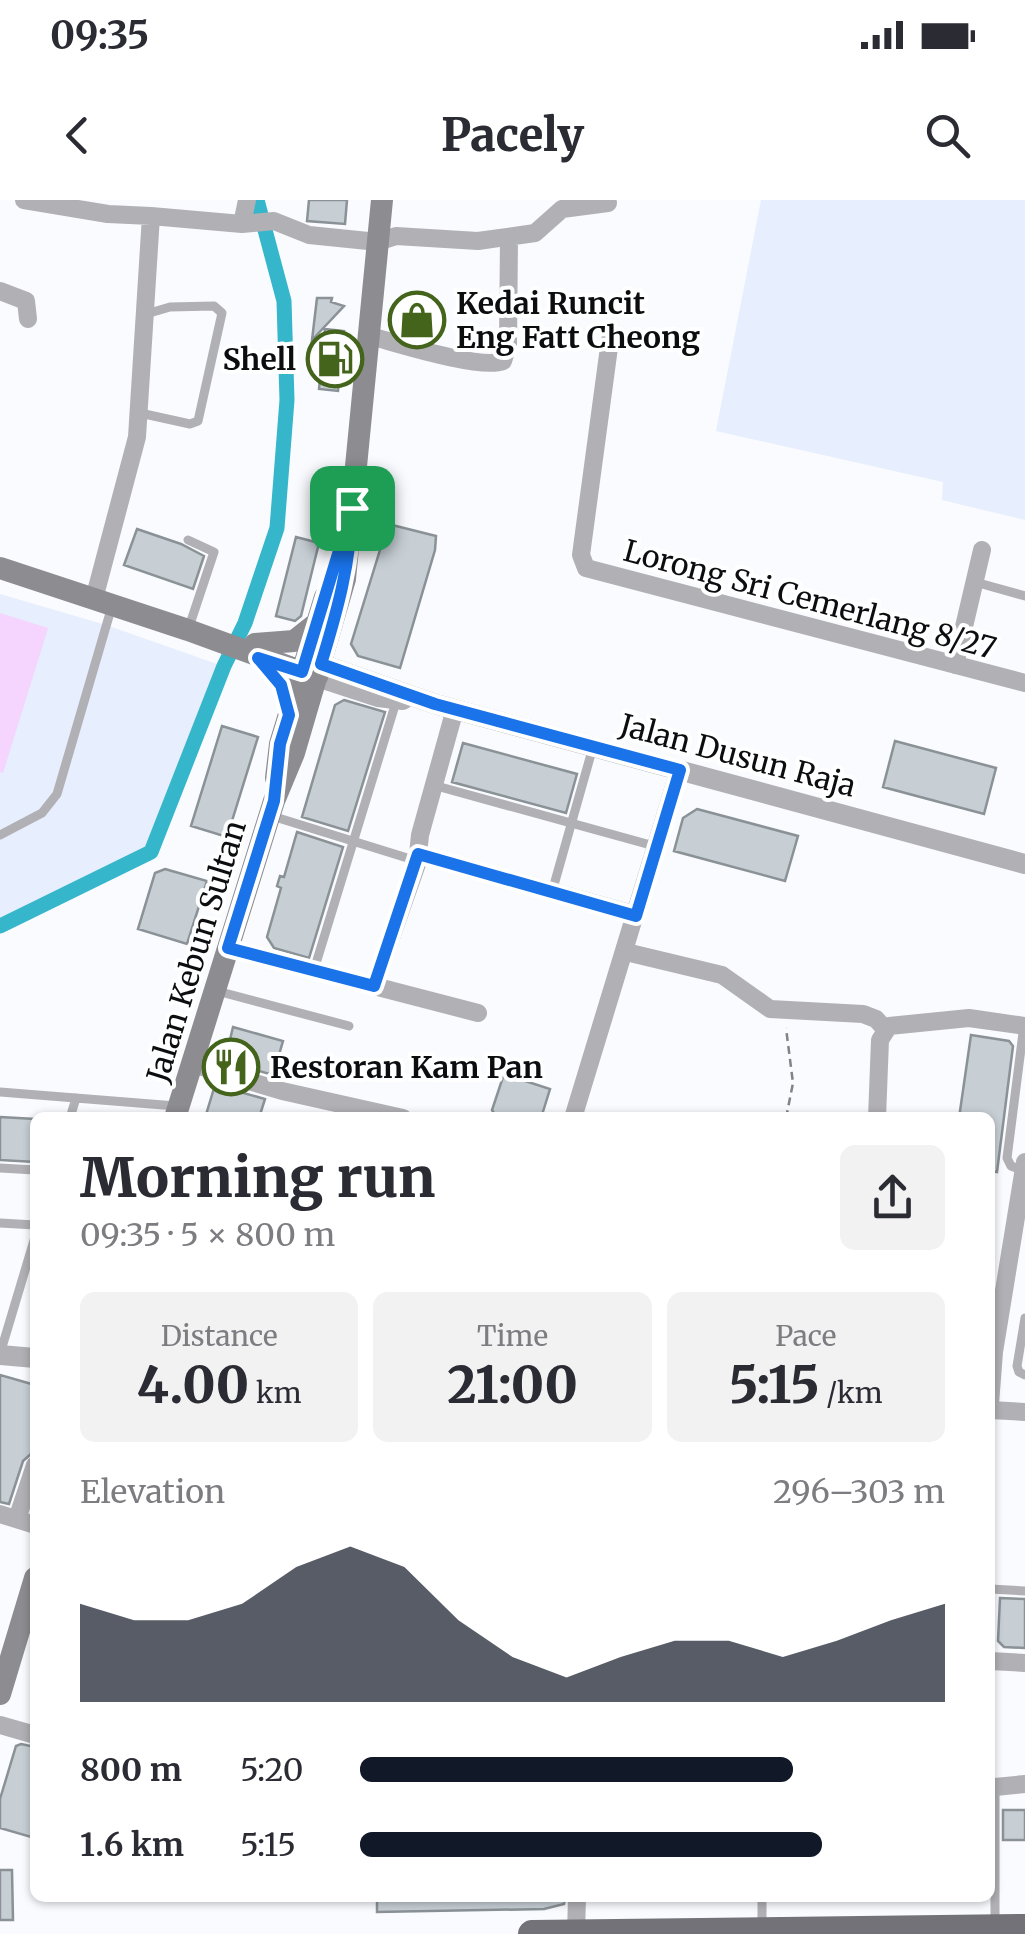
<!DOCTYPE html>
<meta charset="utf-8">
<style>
:root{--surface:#fff;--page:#f2f2f3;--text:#2b2b33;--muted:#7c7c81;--accent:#111827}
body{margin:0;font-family:Merriweather,serif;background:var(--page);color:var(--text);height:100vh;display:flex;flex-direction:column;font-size:38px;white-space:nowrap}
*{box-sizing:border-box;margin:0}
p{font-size:32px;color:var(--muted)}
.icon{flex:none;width:55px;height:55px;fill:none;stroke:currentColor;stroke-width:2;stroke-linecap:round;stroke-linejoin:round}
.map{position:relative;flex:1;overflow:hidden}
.drawer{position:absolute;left:30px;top:912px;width:965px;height:790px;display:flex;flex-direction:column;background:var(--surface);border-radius:15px;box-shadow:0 2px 8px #0004}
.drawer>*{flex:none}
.pin{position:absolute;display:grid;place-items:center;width:85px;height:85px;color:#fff;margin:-42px;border-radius:20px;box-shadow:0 5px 15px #0006}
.round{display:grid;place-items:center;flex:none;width:105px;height:105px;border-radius:15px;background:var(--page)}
.headline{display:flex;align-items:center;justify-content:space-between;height:170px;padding:0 50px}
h1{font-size:55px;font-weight:800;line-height:75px}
.metrics{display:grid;grid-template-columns:repeat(3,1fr);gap:15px;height:170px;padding:10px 50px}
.metrics div{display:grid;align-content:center;border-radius:15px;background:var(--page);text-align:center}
.metrics b{font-size:50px;font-weight:800}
.metrics small{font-size:28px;font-weight:400}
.metrics p{font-size:28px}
.chart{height:280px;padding:20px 50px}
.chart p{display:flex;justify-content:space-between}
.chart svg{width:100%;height:180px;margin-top:10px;fill:var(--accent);opacity:.7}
ul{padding:0 50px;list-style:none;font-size:32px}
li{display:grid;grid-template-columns:160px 120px 1fr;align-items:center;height:75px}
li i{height:25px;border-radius:12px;background:var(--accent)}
.status{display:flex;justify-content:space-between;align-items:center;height:70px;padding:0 50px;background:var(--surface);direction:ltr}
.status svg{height:28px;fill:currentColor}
header{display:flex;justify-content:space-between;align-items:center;height:130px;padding:0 50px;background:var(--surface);font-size:45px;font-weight:800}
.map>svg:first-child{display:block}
</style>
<div class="status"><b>09:35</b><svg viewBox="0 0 49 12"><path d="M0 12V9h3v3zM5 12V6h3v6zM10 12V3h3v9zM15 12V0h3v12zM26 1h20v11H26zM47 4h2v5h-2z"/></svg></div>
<header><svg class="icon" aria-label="back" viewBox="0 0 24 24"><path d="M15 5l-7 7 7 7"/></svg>Pacely<svg class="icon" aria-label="search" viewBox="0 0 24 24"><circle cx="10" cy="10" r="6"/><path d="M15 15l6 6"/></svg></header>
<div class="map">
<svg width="1025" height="1734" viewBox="0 0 1025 1734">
<rect width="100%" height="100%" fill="#f9fbfe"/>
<path fill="#e7eefd" d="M761 0H1025V320L942 300 943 282 716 231Z
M0 394 106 425 217 464 145 648 0 719Z"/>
<path fill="#f5d4fd" d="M0 413 48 428 3 573 0 572Z"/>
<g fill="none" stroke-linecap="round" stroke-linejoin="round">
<path stroke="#35b6cb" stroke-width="15" d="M0 726 151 652 224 466 245 423 277 328 287 200 284 101 257 0"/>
</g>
<path fill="#c7cfd5" stroke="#8a9297" stroke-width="2.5" d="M309 0H347L345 24 307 21Z
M317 98H332L331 102 344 106 312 140Z
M325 129 344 131 338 191 319 189Z
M388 324 436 336 435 350 400 468 358 456 351 444Z
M137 329 181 344 204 356 193 389 124 365Z
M296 337 319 343 301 416 295 421 276 416Z
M344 500 385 512 348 631 302 617 335 505Z
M222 526 258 537 227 637 191 626Z
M895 541 996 568 984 614 883 587Z
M463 543 577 574 566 613 452 582Z
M697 609 798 636 785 681 674 651 683 618Z
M297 632 343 647 309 758 274 748 267 737 281 688 277 686 280 676 284 677Z
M165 669 207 681 187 744 138 729 155 673Z
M233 827 283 841 273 875 225 861Z
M971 835 1009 841 1013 846 997 972 990 971V918H959Z
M507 875 550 889 541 918 495 915 492 910 503 877Z
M215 885 265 899 259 918H205Z
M0 917 35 919V962L0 960Z
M0 1175 35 1185V1244L32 1253 23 1261 9 1304 0 1302Z
M1000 1398 1025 1399V1448L1004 1447 998 1441Z
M21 1544 35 1547V1634L31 1637 0 1628V1599L16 1546Z
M1003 1610H1025V1640H1003Z
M0 1670H12L13 1720H0Z
M377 1698H565L564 1704 544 1709 377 1712Z"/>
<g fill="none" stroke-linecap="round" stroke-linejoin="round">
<path stroke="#828386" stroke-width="2.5" stroke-dasharray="8 5" stroke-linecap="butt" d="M786 918 793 883 786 828"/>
<path stroke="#b1b0b4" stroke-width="9" d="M140 213 190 224 198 221 222 113 214 106 170 107 146 114
M188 340 214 352 189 427
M975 382 1025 396
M433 585 647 644
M272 616 417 661
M0 635 42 613 57 594 112 406
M552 692 593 547
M231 748 374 786
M314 770 396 502
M217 791 349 826
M0 892 176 906
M70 918 76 898
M0 968 35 970
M1024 971 1011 966 1007 958 1024 825
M0 1023 35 1025
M1025 1118 1017 1166 1019 1172 1025 1175
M0 1154 35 1037
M990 1389 1025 1391
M762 1698V1730
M995 1726V1587"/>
<path stroke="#b1b0b4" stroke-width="18" d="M24 0 108 14 151 16 137 237 94 399
M151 16 242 24 274 21 309 35 378 42 396 36 478 41 535 33 562 9 608 3
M242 24 247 0
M0 91 26 101 28 119
M370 136C397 143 480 170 503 161L508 145 509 38
M610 140 581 355 586 368 1025 483
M955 465 982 350
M455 509 420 635 417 664 374 786 478 813
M418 654 636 715
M626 752 722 775 770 809 863 814 876 819 885 829
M192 864 282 891 403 918
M573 918 679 570
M877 918 880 840 889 826 969 818 1025 826
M990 1204 994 1152 1025 962
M990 1210 1025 1212
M0 1314 35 1325
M17 1319 35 1265
M990 1461 1025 1463
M0 1525 35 1535
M995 1587 1025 1584
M576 1733 577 1698"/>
<path stroke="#b1b0b4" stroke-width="20" d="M321 464 435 504 1025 664
M320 478 378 497 403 500
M0 1155 35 1158"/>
<path stroke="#8d8c91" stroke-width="22" d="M0 368 188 430 317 477
M255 444 294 441 318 422
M276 578 280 544 325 397
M175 918 274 601 294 553 345 379 382 0
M0 1494 35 1378"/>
<path stroke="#737279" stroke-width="28" d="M532 1734 1025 1728"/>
</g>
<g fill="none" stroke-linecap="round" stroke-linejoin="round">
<g stroke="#fff" stroke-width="20">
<path id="route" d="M352 308C351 362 337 412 321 464L435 504 680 570 636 716 418 654 374 786 228 748 274 601 280 544 289 515 281 485 258 458 302 472Z"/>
</g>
<use href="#route" stroke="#1a73e8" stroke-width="12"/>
</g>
<defs>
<g id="shop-ring" transform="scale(2.875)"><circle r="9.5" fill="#fff" stroke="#43641a" stroke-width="1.5"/><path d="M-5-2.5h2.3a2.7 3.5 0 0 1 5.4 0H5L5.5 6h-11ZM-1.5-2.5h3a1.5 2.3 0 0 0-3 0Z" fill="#43641a"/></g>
<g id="fuel-ring" transform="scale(2.875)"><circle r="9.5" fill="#fff" stroke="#43641a" stroke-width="1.5"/><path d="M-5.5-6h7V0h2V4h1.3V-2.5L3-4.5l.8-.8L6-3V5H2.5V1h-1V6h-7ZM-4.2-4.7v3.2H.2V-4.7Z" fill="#43641a"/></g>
<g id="restaurant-ring" transform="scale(2.875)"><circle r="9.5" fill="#fff" stroke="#43641a" stroke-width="1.5"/><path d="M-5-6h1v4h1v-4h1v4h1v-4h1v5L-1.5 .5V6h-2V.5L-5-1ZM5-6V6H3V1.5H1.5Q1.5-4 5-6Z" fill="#43641a"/></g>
</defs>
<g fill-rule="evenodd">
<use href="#shop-ring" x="417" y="120"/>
<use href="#fuel-ring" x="335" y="159"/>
<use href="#restaurant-ring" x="231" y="867"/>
</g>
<g text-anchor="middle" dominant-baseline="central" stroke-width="8" stroke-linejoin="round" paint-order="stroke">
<g font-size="30" font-weight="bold" fill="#0c0d0f" stroke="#fff" text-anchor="start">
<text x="456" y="103">Kedai Runcit<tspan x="456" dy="34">Eng Fatt Cheong</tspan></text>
<text x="296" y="159" text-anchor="end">Shell</text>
<text x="270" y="867">Restoran Kam Pan</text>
</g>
<g font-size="30" fill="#0c0d0f" stroke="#fff">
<text transform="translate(810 399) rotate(15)">Lorong Sri Cemerlang 8/27</text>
<text transform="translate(738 555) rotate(15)">Jalan Dusun Raja</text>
<text transform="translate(196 751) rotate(-73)">Jalan Kebun Sultan</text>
</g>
</g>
</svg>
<div class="pin" style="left:352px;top:308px;background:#1e9e55"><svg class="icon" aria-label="arrive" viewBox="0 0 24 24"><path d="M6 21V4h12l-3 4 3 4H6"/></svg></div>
<section class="drawer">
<div class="headline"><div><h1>Morning run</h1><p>09:35 · 5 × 800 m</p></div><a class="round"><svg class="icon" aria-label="share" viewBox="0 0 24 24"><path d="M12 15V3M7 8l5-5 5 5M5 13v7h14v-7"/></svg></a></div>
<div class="metrics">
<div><p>Distance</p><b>4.00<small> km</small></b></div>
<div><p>Time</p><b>21:00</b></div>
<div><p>Pace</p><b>5:15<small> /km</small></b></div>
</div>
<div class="chart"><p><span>Elevation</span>296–303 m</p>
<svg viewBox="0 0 160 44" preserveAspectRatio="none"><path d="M0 44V20L10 24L20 24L30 20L40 11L50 6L60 11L70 24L80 33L90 38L100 33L110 29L120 29L130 33L140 29L150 24L160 20V44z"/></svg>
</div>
<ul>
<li><b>800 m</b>5:20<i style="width:74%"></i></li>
<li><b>1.6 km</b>5:15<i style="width:79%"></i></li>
</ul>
</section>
</div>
